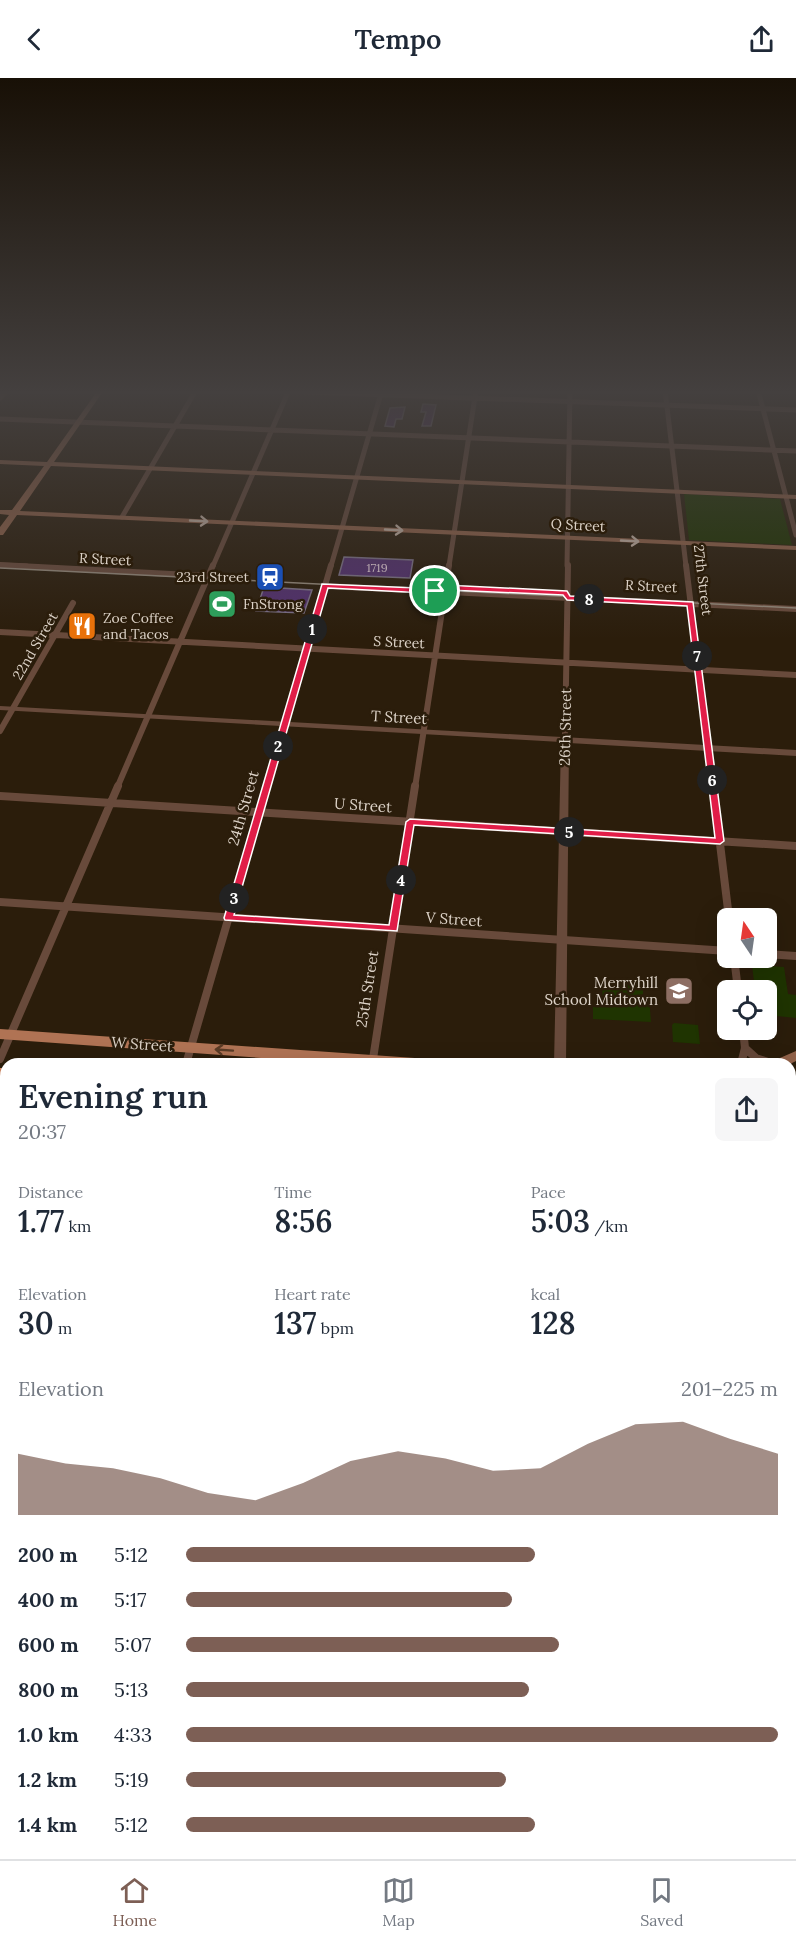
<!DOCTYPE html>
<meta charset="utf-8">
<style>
:root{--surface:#fff;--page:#f6f6f7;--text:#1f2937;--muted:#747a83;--line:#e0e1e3;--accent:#7d5f55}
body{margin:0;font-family:Lora,serif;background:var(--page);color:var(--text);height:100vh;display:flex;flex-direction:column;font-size:22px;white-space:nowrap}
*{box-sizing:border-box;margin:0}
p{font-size:20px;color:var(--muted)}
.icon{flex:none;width:33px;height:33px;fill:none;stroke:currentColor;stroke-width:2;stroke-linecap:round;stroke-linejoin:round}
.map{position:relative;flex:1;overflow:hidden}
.drawer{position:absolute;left:0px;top:980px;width:796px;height:802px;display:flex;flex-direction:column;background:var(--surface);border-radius:18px 18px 0 0;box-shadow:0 6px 24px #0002}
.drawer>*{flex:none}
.needle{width:39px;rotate:347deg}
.tools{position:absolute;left:717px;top:830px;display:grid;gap:12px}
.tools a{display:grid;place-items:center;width:60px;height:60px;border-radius:9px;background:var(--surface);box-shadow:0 6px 24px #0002;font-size:30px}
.pin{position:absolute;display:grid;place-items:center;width:51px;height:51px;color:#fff;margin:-26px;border:3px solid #fff;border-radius:50%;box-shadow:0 2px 6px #0007}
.km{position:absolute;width:30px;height:30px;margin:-15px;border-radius:50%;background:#222;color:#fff;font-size:16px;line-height:30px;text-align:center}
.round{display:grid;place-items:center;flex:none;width:63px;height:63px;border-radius:9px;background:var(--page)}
.overview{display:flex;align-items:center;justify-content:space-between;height:102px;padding:0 18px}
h1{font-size:33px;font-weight:600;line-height:45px}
.stats{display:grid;grid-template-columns:repeat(3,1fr);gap:9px;height:102px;padding:6px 18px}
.stats div{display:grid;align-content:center}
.stats b{font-size:30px;font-weight:600}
.stats small{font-size:16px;font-weight:400}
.stats p{font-size:16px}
.chart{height:168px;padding:12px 18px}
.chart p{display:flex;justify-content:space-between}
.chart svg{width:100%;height:108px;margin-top:6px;fill:var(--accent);opacity:.7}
ul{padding:0 18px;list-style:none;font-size:20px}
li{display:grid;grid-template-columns:96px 72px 1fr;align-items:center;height:45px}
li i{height:15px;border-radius:8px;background:var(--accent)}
header{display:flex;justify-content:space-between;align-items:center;height:78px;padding:0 18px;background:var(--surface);font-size:27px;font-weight:600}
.menu{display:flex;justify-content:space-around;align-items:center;height:84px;border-top:2px solid var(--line);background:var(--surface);font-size:16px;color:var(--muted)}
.menu a{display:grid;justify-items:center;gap:3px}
.menu .selected{color:var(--accent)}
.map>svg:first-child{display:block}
</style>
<header><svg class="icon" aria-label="back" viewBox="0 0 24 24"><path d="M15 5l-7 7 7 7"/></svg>Tempo<svg class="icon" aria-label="share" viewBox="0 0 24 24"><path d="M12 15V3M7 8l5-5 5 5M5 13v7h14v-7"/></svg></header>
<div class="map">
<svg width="796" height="1781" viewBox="0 0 796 1781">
<rect width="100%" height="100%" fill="#2b1d0b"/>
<path fill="#1f3401" d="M684 416 780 421 792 467 689 462Z
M752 887 784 889 788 916 796 917V940L767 937 766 912H755Z
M602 904 632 908 633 906 643 907V916L640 917 649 918 651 944 593 941V929H597V925H603Z
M674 945 698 947 700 966 673 964 672 947Z"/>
<path fill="#52306d" stroke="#7b7086" stroke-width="1.5" d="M423 326 436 327 431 348H422L426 334H421Z
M405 329 402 341H396L394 349 385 348 390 330Z
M344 479 413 482 410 500 339 497Z
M264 509 312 512 304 535 256 533Z"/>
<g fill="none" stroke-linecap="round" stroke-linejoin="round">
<path stroke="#684a3b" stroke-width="5" d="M254 312 796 332
M665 312 686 488
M758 312 796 457
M0 320 7 312
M0 341 796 373
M122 439 196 312
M0 487 27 488
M213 488 289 312
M331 488 382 312
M449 488 476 312
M567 488 570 312"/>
<path stroke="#684a3b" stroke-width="6" d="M0 487 209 498
M686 487 713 710
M325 508 796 531
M0 554 796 597
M0 653 73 525
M565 662 568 487
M117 710 213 487
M266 710 331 487
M415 710 449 487"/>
<path stroke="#684a3b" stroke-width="8" d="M713 708 729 840
M0 718 796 768
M0 824 728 873
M766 876 796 878
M734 879 738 912
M745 970 756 980 774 986
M0 981 118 708
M373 981 415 708
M186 986 267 708
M741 986 745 970 743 951"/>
<path stroke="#684a3b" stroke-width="10" d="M790 1321 793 1340"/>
<path stroke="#684a3b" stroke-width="13" d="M792 1338 796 1365
M790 1381 796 1372
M0 1528 6 1529
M790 1610 796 1663
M0 1622 6 1601
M263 1781 265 1776"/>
<path fill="#684a3b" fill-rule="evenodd" d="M0 628 796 672V678L569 665 566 986H554L561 664 0 632Z
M643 1776H661L662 1781H644Z"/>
<path fill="#916249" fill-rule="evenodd" d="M98 312H104L54 384 796 417V421L51 388 20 433 796 468V472L17 437 3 457H0V449L9 437 0 436V432H12L44 388 0 386V382L47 384Z
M796 973V983L790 986H772L773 983Z
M0 1310H6V1324H0Z
M790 1384 796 1385V1401L790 1400Z"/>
<path fill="#b07354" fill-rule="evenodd" d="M0 951 429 981 436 986H345L0 961Z
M0 1107H6V1119H0Z
M790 1174H796V1188H790Z"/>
<path fill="#cc835d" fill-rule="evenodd" d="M0 990H6V1002H0Z
M0 1006 6 1007V1019L0 1018Z
M796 1012V1024L790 1025V1013Z
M796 1031V1045H790V1032Z
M0 1041H6V1055H0Z
M790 1068 796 1069V1083L790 1082Z
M790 1102H796V1116H790Z
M790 1129 796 1130V1144H790Z"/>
<path stroke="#928779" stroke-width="1.5" d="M0 490 796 530"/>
</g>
<defs><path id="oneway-shaft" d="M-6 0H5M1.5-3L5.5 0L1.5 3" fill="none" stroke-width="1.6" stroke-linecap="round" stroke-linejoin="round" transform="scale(1.5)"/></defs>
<g stroke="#c9b6a8">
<use href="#oneway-shaft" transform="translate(199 443) rotate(3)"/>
<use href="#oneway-shaft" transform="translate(394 452) rotate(3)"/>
<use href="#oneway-shaft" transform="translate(630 463) rotate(3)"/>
</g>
<use stroke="#5a3b25" href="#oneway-shaft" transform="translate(224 972) rotate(-176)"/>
<linearGradient id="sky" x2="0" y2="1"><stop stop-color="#181006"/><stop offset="0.56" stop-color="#44403f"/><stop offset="1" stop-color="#44403f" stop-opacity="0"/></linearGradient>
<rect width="796" height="561" fill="url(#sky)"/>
<path fill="#e11d48" stroke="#fff" stroke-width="1.5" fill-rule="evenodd" d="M322 506 441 511 445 507 567 513 570 518 693 524 724 763 720 766 414 747 397 853 225 842 224 840ZM328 510 445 516 448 512 563 517 567 522 687 528 715 760 410 741 406 744 389 847 234 837Z"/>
<defs>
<g id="station-square" transform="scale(1.5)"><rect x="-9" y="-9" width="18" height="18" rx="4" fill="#1a4fb4" stroke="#2b1d0b"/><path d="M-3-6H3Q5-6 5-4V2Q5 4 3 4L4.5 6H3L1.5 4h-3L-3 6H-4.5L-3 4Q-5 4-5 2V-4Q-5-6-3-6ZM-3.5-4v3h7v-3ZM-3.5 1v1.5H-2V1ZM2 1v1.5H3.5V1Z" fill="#fff"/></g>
<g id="stadium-square" transform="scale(1.5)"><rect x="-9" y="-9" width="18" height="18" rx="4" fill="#2e9e5b" stroke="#2b1d0b"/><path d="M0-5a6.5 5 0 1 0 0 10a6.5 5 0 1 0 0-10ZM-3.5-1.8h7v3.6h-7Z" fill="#fff"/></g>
<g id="restaurant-square" transform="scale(1.5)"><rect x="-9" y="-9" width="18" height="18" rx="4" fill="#e8710a" stroke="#2b1d0b"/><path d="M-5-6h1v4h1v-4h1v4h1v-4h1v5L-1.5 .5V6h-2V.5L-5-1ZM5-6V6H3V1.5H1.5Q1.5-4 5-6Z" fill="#fff"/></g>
<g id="school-square" transform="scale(1.5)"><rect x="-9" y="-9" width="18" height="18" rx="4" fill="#8d6e63" stroke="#2b1d0b"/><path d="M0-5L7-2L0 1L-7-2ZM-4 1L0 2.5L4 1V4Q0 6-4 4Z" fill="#fff"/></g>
</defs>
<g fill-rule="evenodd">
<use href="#station-square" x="270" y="499"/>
<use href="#stadium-square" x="222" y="526"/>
<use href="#restaurant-square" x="82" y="548"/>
<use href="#school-square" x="679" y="913"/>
</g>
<g text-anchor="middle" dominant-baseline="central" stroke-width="5" stroke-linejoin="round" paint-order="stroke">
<g font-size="12" fill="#baaab0">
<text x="377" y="489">1719</text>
</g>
<g font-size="14" fill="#dcd2c7" stroke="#2b1d0b">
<text transform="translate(578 447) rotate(3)">Q Street</text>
<text transform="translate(105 481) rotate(3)">R Street</text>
<text transform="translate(703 502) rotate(83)">27th Street</text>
<text transform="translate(651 508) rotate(3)">R Street</text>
<text transform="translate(399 564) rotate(3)">S Street</text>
<text transform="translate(35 568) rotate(-60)">22nd Street</text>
</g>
<g font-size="14" fill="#dcd2c7" stroke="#2b1d0b" text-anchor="start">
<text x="249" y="499" text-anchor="end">23rd Street</text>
<text x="243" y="526">FnStrong</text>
<text x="103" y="540">Zoe Coffee<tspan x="103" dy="16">and Tacos</tspan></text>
</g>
<g font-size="15" fill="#dcd2c7" stroke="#2b1d0b">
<text transform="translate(399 639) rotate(3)">T Street</text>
<text transform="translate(565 649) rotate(-89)">26th Street</text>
<text transform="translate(363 727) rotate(4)">U Street</text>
<text transform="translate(243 730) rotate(-74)">24th Street</text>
<text transform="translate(454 841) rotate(4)">V Street</text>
<text transform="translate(367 911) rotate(-81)">25th Street</text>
<text transform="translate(142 966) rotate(4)">W Street</text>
</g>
<g font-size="15" fill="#dcd2c7" stroke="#2b1d0b" text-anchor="end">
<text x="658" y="904">Merryhill<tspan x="658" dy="17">School Midtown</tspan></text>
</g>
</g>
</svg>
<div class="tools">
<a><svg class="needle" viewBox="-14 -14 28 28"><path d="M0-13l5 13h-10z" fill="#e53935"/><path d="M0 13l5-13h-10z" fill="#747a83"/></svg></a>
<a><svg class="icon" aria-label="locate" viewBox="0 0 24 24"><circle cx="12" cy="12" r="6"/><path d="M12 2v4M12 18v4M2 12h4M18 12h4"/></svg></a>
</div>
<div class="pin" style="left:435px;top:513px;background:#1e9e55"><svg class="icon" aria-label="arrive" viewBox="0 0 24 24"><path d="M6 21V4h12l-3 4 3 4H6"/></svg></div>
<b class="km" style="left:312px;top:551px">1</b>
<b class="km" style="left:278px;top:668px">2</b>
<b class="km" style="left:234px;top:820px">3</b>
<b class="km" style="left:401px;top:802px">4</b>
<b class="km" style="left:569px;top:754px">5</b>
<b class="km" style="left:712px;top:702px">6</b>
<b class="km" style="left:697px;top:578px">7</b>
<b class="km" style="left:589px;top:521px">8</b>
<section class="drawer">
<div class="overview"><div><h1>Evening run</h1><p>20:37</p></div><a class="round"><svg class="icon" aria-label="share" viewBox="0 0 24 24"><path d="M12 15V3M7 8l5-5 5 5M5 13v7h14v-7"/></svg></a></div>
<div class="stats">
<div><p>Distance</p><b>1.77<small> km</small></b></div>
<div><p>Time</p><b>8:56</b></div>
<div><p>Pace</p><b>5:03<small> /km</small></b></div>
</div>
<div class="stats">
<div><p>Elevation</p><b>30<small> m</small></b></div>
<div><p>Heart rate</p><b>137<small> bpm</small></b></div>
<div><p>kcal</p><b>128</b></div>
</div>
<div class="chart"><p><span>Elevation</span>201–225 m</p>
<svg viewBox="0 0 160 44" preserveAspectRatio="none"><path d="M0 44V19L10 23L20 25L30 29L40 35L50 38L60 31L70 22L80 18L90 21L100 26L110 25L120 15L130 7L140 6L150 13L160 19V44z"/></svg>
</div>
<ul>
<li><b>200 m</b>5:12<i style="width:59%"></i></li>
<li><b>400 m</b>5:17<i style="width:55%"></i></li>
<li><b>600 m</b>5:07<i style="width:63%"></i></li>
<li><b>800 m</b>5:13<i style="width:58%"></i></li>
<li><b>1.0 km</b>4:33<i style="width:100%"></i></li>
<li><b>1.2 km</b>5:19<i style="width:54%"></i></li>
<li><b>1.4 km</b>5:12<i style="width:59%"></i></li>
</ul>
</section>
</div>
<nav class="menu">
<a class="selected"><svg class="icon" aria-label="home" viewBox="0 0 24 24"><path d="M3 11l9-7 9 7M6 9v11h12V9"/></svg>Home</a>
<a><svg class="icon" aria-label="map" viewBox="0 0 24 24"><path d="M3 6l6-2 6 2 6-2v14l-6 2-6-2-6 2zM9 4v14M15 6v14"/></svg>Map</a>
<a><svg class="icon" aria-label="saved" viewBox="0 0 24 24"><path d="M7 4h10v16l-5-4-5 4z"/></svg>Saved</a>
</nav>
